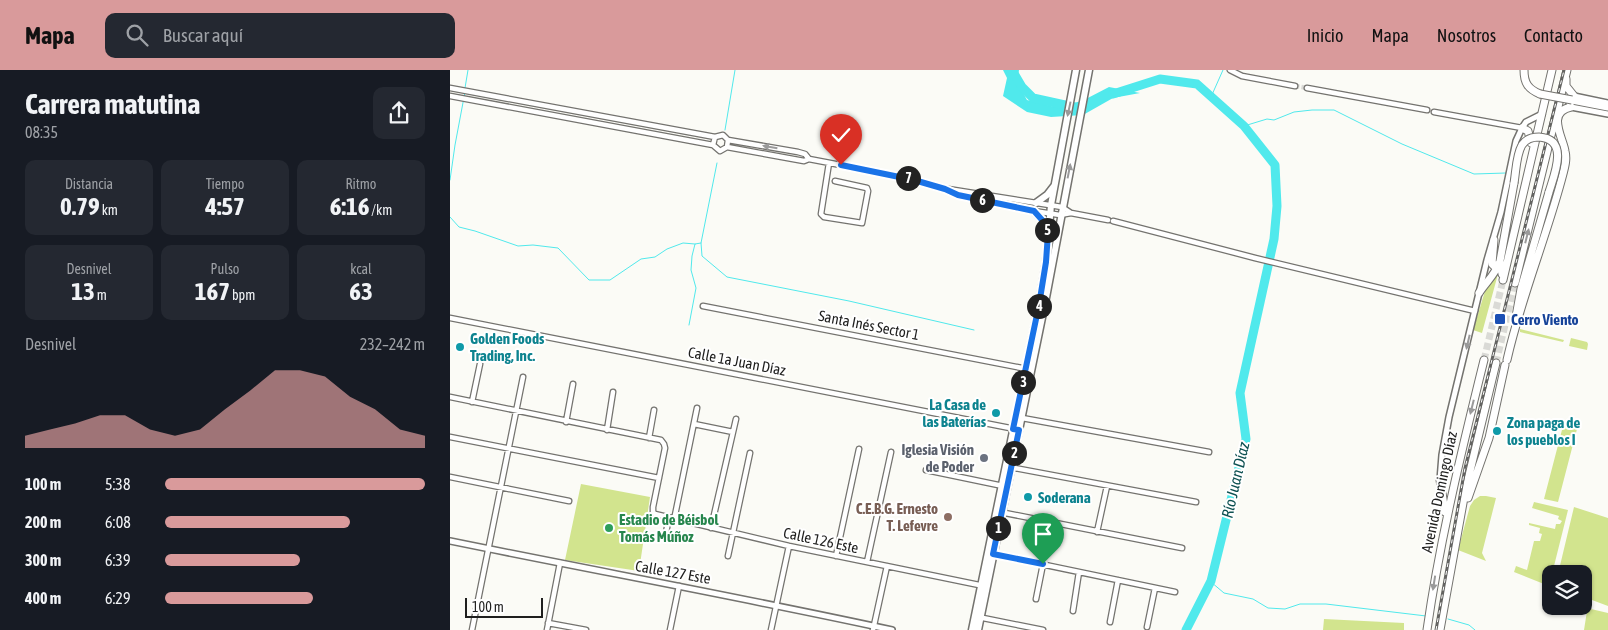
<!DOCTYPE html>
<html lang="es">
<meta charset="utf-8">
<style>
:root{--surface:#171b24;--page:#242831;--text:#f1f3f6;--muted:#9ea1a6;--accent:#d99a9b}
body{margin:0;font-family:"Asap Condensed",sans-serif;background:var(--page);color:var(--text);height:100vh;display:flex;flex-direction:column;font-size:19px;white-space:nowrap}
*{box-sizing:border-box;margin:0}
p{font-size:16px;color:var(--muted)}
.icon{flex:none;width:28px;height:28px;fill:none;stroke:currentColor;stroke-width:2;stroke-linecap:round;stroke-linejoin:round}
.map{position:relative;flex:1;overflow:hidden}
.drawer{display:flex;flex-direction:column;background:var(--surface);width:450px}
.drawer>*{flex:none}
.fabs{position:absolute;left:1092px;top:495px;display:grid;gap:10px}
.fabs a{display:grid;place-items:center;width:50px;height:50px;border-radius:10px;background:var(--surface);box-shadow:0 1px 4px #0004;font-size:25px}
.scale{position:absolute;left:15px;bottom:12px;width:78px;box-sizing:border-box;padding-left:5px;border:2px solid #1f1f1e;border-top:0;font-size:14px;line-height:18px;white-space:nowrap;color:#1f1f1e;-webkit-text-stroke:4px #fff;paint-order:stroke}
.pin{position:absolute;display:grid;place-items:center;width:42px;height:42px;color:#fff;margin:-51px -21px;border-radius:50% 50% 50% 0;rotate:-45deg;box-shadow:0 0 5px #0007}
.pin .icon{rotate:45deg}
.km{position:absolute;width:25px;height:25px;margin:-12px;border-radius:50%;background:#222;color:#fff;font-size:14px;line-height:25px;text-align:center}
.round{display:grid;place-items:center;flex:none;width:52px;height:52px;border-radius:10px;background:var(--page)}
.summary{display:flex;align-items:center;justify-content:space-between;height:85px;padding:0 25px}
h1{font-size:28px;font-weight:700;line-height:38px}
.figures{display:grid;grid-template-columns:repeat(3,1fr);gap:8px;height:85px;padding:5px 25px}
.figures div{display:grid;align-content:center;border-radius:10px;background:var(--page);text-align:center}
.figures b{font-size:25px;font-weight:700}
.figures small{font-size:14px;font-weight:400}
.figures p{font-size:14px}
.chart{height:140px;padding:10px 25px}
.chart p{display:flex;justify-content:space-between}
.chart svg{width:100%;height:90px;margin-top:5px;fill:var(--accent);opacity:.7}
ul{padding:0 25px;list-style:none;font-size:16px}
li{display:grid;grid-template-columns:80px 60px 1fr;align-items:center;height:38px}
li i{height:12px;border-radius:6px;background:var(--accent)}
header{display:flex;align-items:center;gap:30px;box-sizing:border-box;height:70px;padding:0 25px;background:var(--accent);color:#111}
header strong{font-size:24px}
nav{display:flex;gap:28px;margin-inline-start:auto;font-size:18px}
.search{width:350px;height:45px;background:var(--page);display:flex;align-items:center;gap:12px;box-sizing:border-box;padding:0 18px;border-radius:10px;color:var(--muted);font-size:19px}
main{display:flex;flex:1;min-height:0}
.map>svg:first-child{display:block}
</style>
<header>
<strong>Mapa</strong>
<div class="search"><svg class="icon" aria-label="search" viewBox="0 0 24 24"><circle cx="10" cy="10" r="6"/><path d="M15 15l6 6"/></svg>Buscar aquí</div>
<nav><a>Inicio</a><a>Mapa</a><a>Nosotros</a><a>Contacto</a></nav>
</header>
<main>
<section class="drawer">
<div class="summary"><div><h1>Carrera matutina</h1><p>08:35</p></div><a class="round"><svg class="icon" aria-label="share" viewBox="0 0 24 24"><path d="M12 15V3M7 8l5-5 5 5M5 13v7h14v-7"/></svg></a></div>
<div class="figures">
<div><p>Distancia</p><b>0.79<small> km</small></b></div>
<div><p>Tiempo</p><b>4:57</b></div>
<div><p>Ritmo</p><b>6:16<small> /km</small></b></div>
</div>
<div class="figures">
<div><p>Desnivel</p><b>13<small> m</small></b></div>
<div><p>Pulso</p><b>167<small> bpm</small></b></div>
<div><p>kcal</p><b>63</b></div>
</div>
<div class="chart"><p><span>Desnivel</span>232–242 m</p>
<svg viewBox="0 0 160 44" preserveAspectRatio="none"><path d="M0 44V38L10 35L20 32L30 28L40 28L50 35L60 38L70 35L80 25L90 16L100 6L110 6L120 9L130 19L140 25L150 35L160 38V44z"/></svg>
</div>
<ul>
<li><b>100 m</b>5:38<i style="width:100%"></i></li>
<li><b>200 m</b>6:08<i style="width:71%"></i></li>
<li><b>300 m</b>6:39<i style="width:52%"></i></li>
<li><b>400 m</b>6:29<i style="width:57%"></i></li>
</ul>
</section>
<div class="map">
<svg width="1158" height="560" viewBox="0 0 1158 560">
<rect width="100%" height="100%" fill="#fbfbf6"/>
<path fill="#d2e48e" d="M1048 204 1032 263 1023 260 1036 218 1040 210Z
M1070 259 1114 270 1113 272 1070 262Z
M1121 268 1137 272 1138 274 1137 280 1119 276Z
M1113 356 1127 359 1108 432 1094 429Z
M131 414 200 427 189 501 115 490Z
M1030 426H1036L1046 428 1032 483 1036 491 1008 480 1020 436 1024 430Z
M1084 432 1118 440 1099 516 1064 502 1066 496 1077 500 1084 471H1090L1092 464 1089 463 1090 458 1079 455V453L1105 459 1106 454H1110L1112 451 1108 449 1109 446 1082 438Z
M1124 437 1158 448V536L1134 527V504H1108Z
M1141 539 1158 543V560H1134L1137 541Z
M874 549 954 553V560H873Z"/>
<path fill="#50e9ec" d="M553 0H569L567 12 577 30 605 37 632 31 659 17 690 23 663 28 633 45 601 47 577 42 553 26 557 8Z"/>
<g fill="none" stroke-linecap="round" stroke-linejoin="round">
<path stroke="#50e9ec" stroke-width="1" d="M15 18 18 0
M761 27 773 0
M794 56 817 49 824 50 844 42 862 40H884L952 74 1024 104 1056 103
M275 60 285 0
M267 93 251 173 252 186 277 207 399 231 524 260
M0 110 5 75 15 22
M0 147 9 157 25 161 68 176 83 175 108 178 139 210H160L191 189 205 187 217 179 233 173 245 174
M239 255 246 218 241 200 242 186 245 174 251 173
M761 512 774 523 803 529 818 538 835 539 850 534H876L976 546
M998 549 1019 555 1025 560"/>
<path stroke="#50e9ec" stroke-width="9" d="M562 0 572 17 583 28 624 37
M663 24 710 9 747 14 794 56 825 95 827 136 824 169 790 323 796 369 761 511 736 560"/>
<path stroke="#dadad6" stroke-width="4.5" stroke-dasharray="4.5 2" stroke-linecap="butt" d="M845 16 857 18"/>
<path stroke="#dadad6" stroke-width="7" stroke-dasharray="7 3.5" stroke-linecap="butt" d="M1034 290 1053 210
M1046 293 1065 213"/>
<g stroke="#74736f" stroke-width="7">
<path id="minor" d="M780 0 792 6 845 16
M0 18 265 67
M857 18 977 40
M0 26 263 75
M984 42 1072 58
M278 70 277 77 270 81 263 75 265 67 273 65 278 70 348 82 355 84 359 89
M277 77 354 91 359 89 464 109 495 119 508 125 584 141 610 145 621 143 658 150
M379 93 371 144 374 147 412 153 418 121 417 118 385 111
M498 119 612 137 621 143
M663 151 805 188 1025 241
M253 236 577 299
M0 248 565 359
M0 327 211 370 214 374 215 378 203 437V442L205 444 339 476 534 516
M22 332 30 294
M572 348 759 382
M116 352 123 314
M244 354 283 362
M157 360 163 322
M0 367 209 408
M199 368 204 340
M559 397 746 432
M476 400 553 416
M0 407 119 431
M550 442 732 478
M224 450 247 338
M261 458 286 349
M647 462 657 416
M215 467 219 448
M543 484 725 522
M278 486 300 383
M386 486 409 379
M417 492 441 382
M586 529 593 494
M623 541 629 502
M528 547 593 560
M660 552 668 510
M98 553 136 560
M697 557 705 518
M22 560 73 307
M97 560 110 493
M220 560 229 516
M321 560 339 476
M423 560 437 496"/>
</g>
<g stroke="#74736f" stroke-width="8">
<path id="tertiary" d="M1158 33 1124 26 1118 30 1121 37 1158 44
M990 410 992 385 999 347 1037 190 1051 142 1066 71 1072 58 1076 52 1092 44
M0 471C147 501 295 528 442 560"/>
</g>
<g stroke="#74736f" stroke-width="9">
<path id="secondary" d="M586 133 597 125 604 116
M584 141 593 151 597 161
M522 560 589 235 596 192 601 135 626 0
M528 560 595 233 639 0"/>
</g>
<g stroke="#74736f" stroke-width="9">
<path id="primary" d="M1074 0C1074 13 1078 19 1090 24
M1116 9V16L1124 26
M1122 30 1158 37
M1072 58 1078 61 1081 73
M1044 170 1042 194 1044 196 1049 194
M1052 204 1050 191 1064 113
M1053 210 1102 0
M1065 213 1117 0
M1029 223C1036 212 1045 205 1049 193
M1065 252 1071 219 1099 122
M1057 290C1071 227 1097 166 1113 104 1115 96 1117 89 1115 81 1113 68 1096 42 1121 37
M990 410 995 442
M1018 428 1039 368 1055 295
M977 560C990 469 1012 379 1034 290
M990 560 1015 422 1046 293"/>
</g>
<use href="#minor" stroke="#fff" stroke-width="4.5"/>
<use href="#tertiary" stroke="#fff" stroke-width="5"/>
<use href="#secondary" stroke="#fff" stroke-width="6"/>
<use href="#primary" stroke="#fff" stroke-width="7"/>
<g stroke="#636361" stroke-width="3">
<path id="rail" d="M986 560 1015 398 1114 0"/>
</g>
<use href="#rail" stroke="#fff" stroke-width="1" stroke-dasharray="4" stroke-linecap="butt"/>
<g stroke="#74736f" stroke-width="9" stroke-linecap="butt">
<path id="primary-bridge" d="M1090 24 1122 30
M1064 113C1066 102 1066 85 1072 75 1076 69 1083 67 1089 67 1120 69 1104 105 1099 122"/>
</g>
<use href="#primary-bridge" stroke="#fff" stroke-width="7"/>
</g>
<defs><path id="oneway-solid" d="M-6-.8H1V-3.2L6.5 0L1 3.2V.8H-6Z" transform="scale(1.25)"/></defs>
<g fill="#9a9a9a">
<use href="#oneway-solid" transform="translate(619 39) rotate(102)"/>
<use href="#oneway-solid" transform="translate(320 77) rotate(-170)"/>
<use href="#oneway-solid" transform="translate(619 101) rotate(-79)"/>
<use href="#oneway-solid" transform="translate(1077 166) rotate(-76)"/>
<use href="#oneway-solid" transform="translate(1018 272) rotate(103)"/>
<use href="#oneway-solid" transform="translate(1022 337) rotate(104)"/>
<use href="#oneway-solid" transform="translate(984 513) rotate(99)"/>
</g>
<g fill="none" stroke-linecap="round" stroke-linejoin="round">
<g stroke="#fff" stroke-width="10">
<path id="route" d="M391 95 464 110 495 119 508 125 584 141 593 151 598 163 596 192 589 235 563 359 569 360 543 484 593 494"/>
</g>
<use href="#route" stroke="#1a73e8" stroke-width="6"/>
</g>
<rect fill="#1a4fb4" stroke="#fff" stroke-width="2" x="1044" y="243" width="12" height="12" rx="2.5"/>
<g fill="#0f9aa8" stroke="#fff" stroke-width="2">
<circle cx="10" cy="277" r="5"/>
<circle cx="546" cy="343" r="5"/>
<circle cx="1047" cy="361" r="5"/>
<circle cx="578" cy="427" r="5"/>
</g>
<circle fill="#6b7280" stroke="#fff" stroke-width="2" cx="534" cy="388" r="5"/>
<circle fill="#8d6e63" stroke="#fff" stroke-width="2" cx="498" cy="447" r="5"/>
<circle fill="#2e9e5b" stroke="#fff" stroke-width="2" cx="159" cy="458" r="5"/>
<g text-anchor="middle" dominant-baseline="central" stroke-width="4" stroke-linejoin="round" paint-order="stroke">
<g font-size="15" font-weight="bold" fill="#164399" stroke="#fff" text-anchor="start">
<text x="1061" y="249">Cerro Viento</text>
</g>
<g font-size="15" fill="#1f1f1e" stroke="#fff">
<text transform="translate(419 255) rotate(11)">Santa Inés Sector 1</text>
<text transform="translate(287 291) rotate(11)">Calle 1a Juan Díaz</text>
<text transform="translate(989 422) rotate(-78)">Avenida Domingo Díaz</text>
<text transform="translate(371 470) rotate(12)">Calle 126 Este</text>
<text transform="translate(223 502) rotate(10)">Calle 127 Este</text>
</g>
<g font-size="15" font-weight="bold" fill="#0d838f" stroke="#fff" text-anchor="start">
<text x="20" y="268">Golden Foods<tspan x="20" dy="17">Trading, Inc.</tspan></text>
<text x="536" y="334" text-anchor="end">La Casa de<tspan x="536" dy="17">las Baterías</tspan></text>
<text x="1057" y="352">Zona paga de<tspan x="1057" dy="17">los pueblos I</tspan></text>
<text x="588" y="427">Soderana</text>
</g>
<g font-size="15" font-weight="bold" fill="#5b616d" stroke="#fff" text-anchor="end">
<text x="524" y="379">Iglesia Visión<tspan x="524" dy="17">de Poder</tspan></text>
</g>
<g font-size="15" font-weight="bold" fill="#785e54" stroke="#fff" text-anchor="end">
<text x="488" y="438">C.E.B.G. Ernesto<tspan x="488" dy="17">T. Lefevre</tspan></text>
</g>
<g font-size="15" font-weight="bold" fill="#27864d" stroke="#fff" text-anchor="start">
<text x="169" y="449">Estadio de Béisbol<tspan x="169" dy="17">Tomás Múñoz</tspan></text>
</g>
<g font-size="16" font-style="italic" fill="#0e5152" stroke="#fff">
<text transform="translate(785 410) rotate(-77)">Río Juan Díaz</text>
</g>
</g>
</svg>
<div class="fabs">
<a><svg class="icon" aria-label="layers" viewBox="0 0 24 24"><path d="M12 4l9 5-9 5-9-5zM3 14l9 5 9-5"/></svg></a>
</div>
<div class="scale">100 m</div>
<div class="pin" style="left:593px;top:494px;background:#1e9e55"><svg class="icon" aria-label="arrive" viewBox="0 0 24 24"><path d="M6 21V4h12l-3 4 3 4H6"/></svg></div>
<div class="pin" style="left:391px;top:95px;background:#d93025"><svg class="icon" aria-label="check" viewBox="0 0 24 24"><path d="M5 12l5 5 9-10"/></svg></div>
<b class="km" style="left:548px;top:458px">1</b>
<b class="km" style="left:564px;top:383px">2</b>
<b class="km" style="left:573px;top:312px">3</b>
<b class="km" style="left:589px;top:236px">4</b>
<b class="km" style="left:597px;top:160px">5</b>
<b class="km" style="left:532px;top:130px">6</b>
<b class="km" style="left:458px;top:108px">7</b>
</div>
</main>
